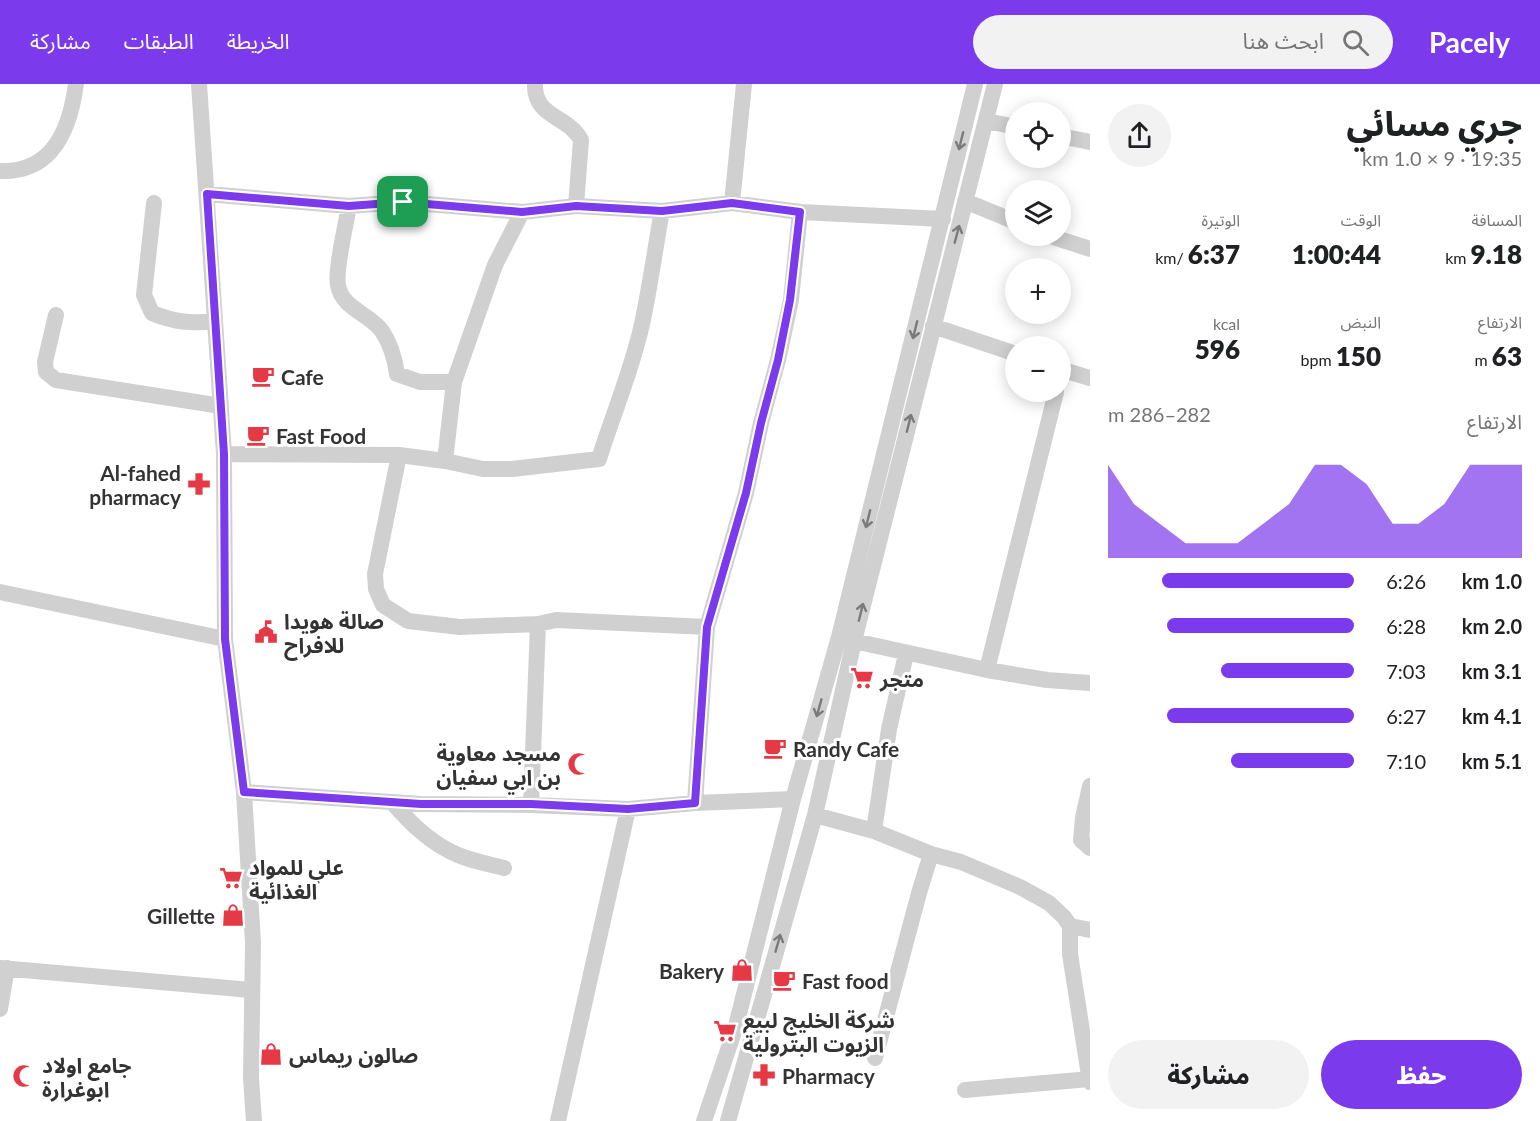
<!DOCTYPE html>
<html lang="ar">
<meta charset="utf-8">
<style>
:root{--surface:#fff;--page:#f2f2f2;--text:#202124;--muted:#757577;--accent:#7c3aed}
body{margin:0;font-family:Lato,"Noto Sans Arabic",sans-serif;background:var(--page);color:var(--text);direction:rtl;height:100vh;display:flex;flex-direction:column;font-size:22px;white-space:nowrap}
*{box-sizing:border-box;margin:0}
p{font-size:20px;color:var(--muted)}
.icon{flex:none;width:33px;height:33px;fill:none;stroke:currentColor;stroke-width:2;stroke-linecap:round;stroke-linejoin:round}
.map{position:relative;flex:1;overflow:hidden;direction:ltr}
.panel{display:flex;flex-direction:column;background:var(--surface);width:450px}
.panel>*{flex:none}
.fabs{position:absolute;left:1005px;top:18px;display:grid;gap:12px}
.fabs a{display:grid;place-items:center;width:66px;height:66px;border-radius:50%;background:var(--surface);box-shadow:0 3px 15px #0003;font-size:30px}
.pin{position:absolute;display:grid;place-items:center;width:51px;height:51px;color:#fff;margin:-26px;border-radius:12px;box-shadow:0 3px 9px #0006}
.round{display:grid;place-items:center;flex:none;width:63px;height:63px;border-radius:32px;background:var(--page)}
.summary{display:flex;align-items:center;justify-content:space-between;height:102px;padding:0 18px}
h1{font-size:33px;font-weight:800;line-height:45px}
.stats{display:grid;grid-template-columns:repeat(3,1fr);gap:9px;height:102px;padding:6px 18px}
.stats div{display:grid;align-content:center}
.stats b{font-size:26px;font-weight:800}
.stats small{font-size:16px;font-weight:400}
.stats p{font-size:16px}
.chart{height:168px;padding:12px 18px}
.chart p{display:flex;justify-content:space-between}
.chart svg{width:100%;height:108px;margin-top:6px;fill:var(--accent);opacity:.7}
.action{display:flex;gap:12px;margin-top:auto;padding:12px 18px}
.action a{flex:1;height:69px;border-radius:36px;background:var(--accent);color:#fff;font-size:24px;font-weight:800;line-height:69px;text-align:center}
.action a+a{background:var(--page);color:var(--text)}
ul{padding:0 18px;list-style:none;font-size:20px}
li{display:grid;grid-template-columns:96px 72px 1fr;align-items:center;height:45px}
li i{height:15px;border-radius:8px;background:var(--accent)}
header{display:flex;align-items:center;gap:36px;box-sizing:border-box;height:84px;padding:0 30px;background:var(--accent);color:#fff}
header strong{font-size:28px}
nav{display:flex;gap:33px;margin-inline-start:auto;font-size:21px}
.search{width:420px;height:54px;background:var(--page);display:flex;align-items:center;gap:15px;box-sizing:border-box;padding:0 21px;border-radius:33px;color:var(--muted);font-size:22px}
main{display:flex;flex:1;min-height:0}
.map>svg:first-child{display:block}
</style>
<header>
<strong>Pacely</strong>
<div class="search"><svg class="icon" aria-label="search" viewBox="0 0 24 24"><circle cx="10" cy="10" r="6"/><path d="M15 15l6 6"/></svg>ابحث هنا</div>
<nav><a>الخريطة</a><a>الطبقات</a><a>مشاركة</a></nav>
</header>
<main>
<section class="panel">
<div class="summary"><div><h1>جري مسائي</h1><p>19:35 · 9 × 1.0 km</p></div><a class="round"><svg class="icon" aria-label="share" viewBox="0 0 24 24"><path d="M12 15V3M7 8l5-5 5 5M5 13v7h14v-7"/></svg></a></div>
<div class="stats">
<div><p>المسافة</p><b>9.18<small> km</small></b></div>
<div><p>الوقت</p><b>1:00:44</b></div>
<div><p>الوتيرة</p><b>6:37<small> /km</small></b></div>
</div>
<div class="stats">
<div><p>الارتفاع</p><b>63<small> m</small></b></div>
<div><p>النبض</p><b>150<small> bpm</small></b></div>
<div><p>kcal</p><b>596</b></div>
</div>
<div class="chart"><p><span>الارتفاع</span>282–286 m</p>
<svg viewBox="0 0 160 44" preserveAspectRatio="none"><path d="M0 44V6L10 22L20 30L30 38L40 38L50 38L60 30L70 22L80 6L90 6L100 14L110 30L120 30L130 22L140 6L150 6L160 6V44z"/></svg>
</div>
<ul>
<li><b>1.0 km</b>6:26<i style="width:78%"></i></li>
<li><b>2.0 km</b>6:28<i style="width:76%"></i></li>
<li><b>3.1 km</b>7:03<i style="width:54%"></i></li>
<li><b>4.1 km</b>6:27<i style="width:76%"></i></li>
<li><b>5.1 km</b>7:10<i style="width:50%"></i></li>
</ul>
<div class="action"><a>حفظ</a><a>مشاركة</a></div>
</section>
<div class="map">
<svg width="1090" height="1037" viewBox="0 0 1090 1037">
<rect width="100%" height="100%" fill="#fff"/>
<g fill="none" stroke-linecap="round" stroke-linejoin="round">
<path stroke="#d0d0d0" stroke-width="16" d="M199 0 224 370 225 555 244 708 253 859 251 994 254 1037
M535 0C534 34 568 31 581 56L576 122
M987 37 1016 43
M1060 52 1090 58
M0 87C53 89 70 45 76 0
M207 110 349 122 403 118 522 128 576 122 662 127 732 119 800 128 943 135
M965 117 1016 138
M154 119 144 211 152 229C174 238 191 240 215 237
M732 119 744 0
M349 122C346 140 335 186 338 201 342 225 369 229 382 247 390 259 395 276 397 290L420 298H454
M1050 152 1090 165
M56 231 45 278 46 288 56 296 221 322
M933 242 1016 270
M1060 285 1090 294
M224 370 399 371 445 377 483 385H512L599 375C613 330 632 286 642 240 650 203 655 165 662 127
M399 371 375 490 376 505 383 521 408 537 460 543 538 540 556 536 707 543
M445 377 454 298 495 181 522 128
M0 508 225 555
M854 557 987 586 1047 596 1090 599
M987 586 1056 308
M1090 702 1083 734 1081 756 1090 764
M244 708 421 720 531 721 628 725 695 719 793 715
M392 718C410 739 431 760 458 771 472 777 489 780 504 784
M695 719 707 543 746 409 761 339 778 276 791 216 800 128
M531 721 538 540
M815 731 874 747 931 770 961 778 1020 803 1049 819 1064 833 1070 842 1090 846
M874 747 889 645 906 570
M1070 842V870L1090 998
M0 884 251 906
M0 925 7 884
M875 974 919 809 931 770
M965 1006 1090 995
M558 1037 628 725
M704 1037 736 942 793 715 839 553 975 0
M728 1037 815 731 854 557 995 0"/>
</g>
<defs><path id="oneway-shaft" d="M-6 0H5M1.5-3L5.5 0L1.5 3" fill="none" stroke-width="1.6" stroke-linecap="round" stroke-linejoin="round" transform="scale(1.5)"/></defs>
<g stroke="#7a7a7a">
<use href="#oneway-shaft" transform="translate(961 57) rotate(104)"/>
<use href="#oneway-shaft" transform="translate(957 150) rotate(-75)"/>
<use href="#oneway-shaft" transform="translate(915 246) rotate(104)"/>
<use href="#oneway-shaft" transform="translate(909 339) rotate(-76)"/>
<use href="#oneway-shaft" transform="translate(868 435) rotate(104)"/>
<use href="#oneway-shaft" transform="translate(861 528) rotate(-76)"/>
<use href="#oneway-shaft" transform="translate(819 624) rotate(106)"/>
<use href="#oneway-shaft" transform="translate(778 859) rotate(-74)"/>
</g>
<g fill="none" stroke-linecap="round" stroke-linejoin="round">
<g stroke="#fff" stroke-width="12">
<path id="route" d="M207 110 349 122 403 118 522 128 576 122 662 127 732 119 800 128 790 216 778 276 761 339 746 409 707 543 695 719 628 725 531 720H421L244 708 225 555 224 370Z"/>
</g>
<use href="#route" stroke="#7c3aed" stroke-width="8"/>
</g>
<defs>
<g id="cafe-bare" transform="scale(1.8)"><path d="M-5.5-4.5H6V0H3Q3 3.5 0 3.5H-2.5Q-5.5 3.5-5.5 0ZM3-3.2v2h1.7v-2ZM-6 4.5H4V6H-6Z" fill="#e63946" stroke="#fff" stroke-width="2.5" paint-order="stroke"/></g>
<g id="pharmacy-bare" transform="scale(1.8)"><path d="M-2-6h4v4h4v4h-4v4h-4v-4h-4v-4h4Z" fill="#e63946" stroke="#fff" stroke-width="2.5" paint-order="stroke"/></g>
<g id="civic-bare" transform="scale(1.8)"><path d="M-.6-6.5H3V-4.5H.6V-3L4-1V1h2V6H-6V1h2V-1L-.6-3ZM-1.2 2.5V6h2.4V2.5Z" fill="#e63946" stroke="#fff" stroke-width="2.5" paint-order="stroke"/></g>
<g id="supermarket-bare" transform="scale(1.8)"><path d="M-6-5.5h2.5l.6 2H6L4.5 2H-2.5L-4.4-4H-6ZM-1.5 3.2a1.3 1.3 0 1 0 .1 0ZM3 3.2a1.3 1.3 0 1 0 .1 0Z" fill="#e63946" stroke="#fff" stroke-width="2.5" paint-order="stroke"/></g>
<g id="mosque-bare" transform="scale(1.8)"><path d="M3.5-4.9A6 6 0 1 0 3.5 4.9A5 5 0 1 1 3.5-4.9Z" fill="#e63946" stroke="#fff" stroke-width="2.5" paint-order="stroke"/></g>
<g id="shop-bare" transform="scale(1.8)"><path d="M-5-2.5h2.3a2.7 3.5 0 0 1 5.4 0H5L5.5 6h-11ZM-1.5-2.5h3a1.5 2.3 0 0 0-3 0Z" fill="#e63946" stroke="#fff" stroke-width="2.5" paint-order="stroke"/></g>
</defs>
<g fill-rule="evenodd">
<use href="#cafe-bare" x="263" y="292"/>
<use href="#cafe-bare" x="258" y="351"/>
<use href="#pharmacy-bare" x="199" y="400"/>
<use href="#civic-bare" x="266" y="548"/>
<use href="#supermarket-bare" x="862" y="594"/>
<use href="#cafe-bare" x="775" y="664"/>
<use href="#mosque-bare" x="579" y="680"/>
<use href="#supermarket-bare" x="231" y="794"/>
<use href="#shop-bare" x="233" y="831"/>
<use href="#shop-bare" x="742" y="886"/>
<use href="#cafe-bare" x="784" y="896"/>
<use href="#supermarket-bare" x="725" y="947"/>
<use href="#shop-bare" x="271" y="970"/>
<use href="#pharmacy-bare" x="764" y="991"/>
<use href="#mosque-bare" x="24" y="992"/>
</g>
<g text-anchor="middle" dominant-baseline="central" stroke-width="6" stroke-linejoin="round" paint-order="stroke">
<g font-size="21" font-weight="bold" fill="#333" stroke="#fff" text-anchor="start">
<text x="281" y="292">Cafe</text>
<text x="276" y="351">Fast Food</text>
<text x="181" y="388" text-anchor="end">Al-fahed<tspan x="181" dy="24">pharmacy</tspan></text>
<text x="284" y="536">صالة هويدا<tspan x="284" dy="24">للافراح</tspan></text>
<text x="880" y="594">متجر</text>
<text x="793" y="664">Randy Cafe</text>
<text x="561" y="668" text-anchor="end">مسجد معاوية<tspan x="561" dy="24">بن ابي سفيان</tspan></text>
<text x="249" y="782">علي للمواد<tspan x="249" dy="24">الغذائية</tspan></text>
<text x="215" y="831" text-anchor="end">Gillette</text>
<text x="724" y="886" text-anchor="end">Bakery</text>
<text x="802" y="896">Fast food</text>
<text x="743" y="935">شركة الخليج لبيع<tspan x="743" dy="24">الزيوت البترولية</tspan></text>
<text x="289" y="970">صالون ريماس</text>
<text x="42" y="980">جامع اولاد<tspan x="42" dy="24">ابوغرارة</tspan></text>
<text x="782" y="991">Pharmacy</text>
</g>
</g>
</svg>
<div class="fabs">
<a><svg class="icon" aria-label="locate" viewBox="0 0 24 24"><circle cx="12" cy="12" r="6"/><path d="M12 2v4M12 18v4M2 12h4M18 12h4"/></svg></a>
<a><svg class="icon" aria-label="layers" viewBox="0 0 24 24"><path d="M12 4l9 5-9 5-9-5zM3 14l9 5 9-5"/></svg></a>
<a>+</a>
<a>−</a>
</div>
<div class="pin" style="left:403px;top:118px;background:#1e9e55"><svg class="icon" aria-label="arrive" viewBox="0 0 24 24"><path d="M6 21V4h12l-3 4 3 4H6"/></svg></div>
</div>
</main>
